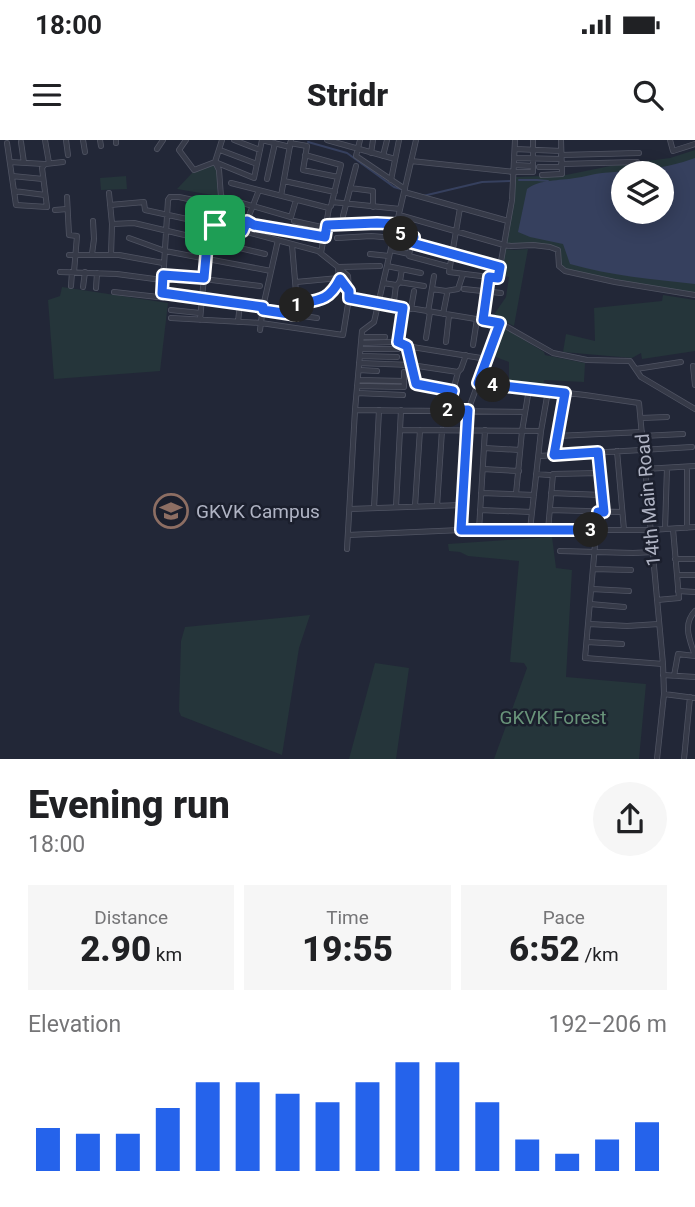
<!DOCTYPE html>
<meta charset="utf-8">
<style>
:root{--surface:#fff;--page:#f6f6f6;--text:#202124;--muted:#757577;--accent:#2563eb}
body{margin:0;font-family:Roboto,sans-serif;background:var(--page);color:var(--text);height:100vh;display:flex;flex-direction:column;font-size:26px;white-space:nowrap}
*{box-sizing:border-box;margin:0}
p{font-size:23px;color:var(--muted)}
.icon{flex:none;width:38px;height:38px;fill:none;stroke:currentColor;stroke-width:2;stroke-linecap:round;stroke-linejoin:round}
.map{position:relative;height:619px;overflow:hidden}
.details{display:flex;flex-direction:column;background:var(--surface);flex:1}
.details>*{flex:none}
.controls{position:absolute;left:611px;top:21px;display:grid;gap:14px}
.controls a{display:grid;place-items:center;width:63px;height:63px;border-radius:50%;background:var(--surface);box-shadow:0 4px 18px #0003;font-size:35px}
.pin{position:absolute;display:grid;place-items:center;width:60px;height:60px;color:#fff;margin:-30px;border-radius:14px;box-shadow:0 4px 10px #0006}
.km{position:absolute;width:35px;height:35px;margin:-18px;border-radius:50%;background:#222;color:#fff;font-size:19px;line-height:35px;text-align:center}
.round{display:grid;place-items:center;flex:none;width:74px;height:74px;border-radius:37px;background:var(--page)}
.headline{display:flex;align-items:center;justify-content:space-between;height:119px;padding:0 28px}
h1{font-size:38px;font-weight:800;line-height:52px}
.metrics{display:grid;grid-template-columns:repeat(3,1fr);gap:10px;height:119px;padding:7px 28px}
.metrics div{display:grid;align-content:center;border-radius:0px;background:var(--page);text-align:center}
.metrics b{font-size:35px;font-weight:800}
.metrics small{font-size:19px;font-weight:400}
.metrics p{font-size:19px}
.chart{height:196px;padding:14px 28px}
.chart p{display:flex;justify-content:space-between}
.chart svg{width:100%;height:126px;margin-top:7px;stroke:var(--accent);stroke-width:6}
.status{display:flex;justify-content:space-between;align-items:center;height:49px;padding:0 35px;background:var(--surface);direction:ltr}
.status svg{height:19px;fill:currentColor}
header{display:flex;justify-content:space-between;align-items:center;height:91px;padding:0 28px;background:var(--surface);font-size:32px;font-weight:800}
.map>svg:first-child{display:block}
</style>
<div class="status"><b>18:00</b><svg viewBox="0 0 49 12"><path d="M0 12V9h3v3zM5 12V6h3v6zM10 12V3h3v9zM15 12V0h3v12zM26 1h20v11H26zM47 4h2v5h-2z"/></svg></div>
<header><svg class="icon" aria-label="menu" viewBox="0 0 24 24"><path d="M4 6h16M4 12h16M4 18h16"/></svg>Stridr<svg class="icon" aria-label="search" viewBox="0 0 24 24"><circle cx="10" cy="10" r="6"/><path d="M15 15l6 6"/></svg></header>
<div class="map">
<svg width="695" height="619" viewBox="0 0 695 619">
<rect width="100%" height="100%" fill="#222737"/>
<path fill="#25353a" fill-rule="evenodd" d="M695 10V154L635 143 566 129 561 126 559 108 533 103 513 104 506 103 516 37 566 35 610 26 670 18ZM623 33H662V72H623Z
M211 25H215L217 30 218 56 177 49 193 32Z
M126 36 127 49 101 50 100 38Z
M505 109 514 110 528 109 514 186 493 176 506 157 509 137 500 135Z
M62 147 168 163 160 231 54 239 48 160 60 156Z
M663 155 695 160V211L642 219 641 213 632 218 563 212 566 194 595 201 594 168 662 161Z
M502 187 544 212 545 215 585 223 584 242 544 240 543 248 509 243V222L493 216Z
M552 397 556 428 572 430 566 537 646 544 639 619H494L527 528 524 523 510 522 519 421 468 416 460 412 449 411 448 404Z
M310 475 299 508 282 615 181 576 179 571 181 501 185 487Z
M375 523 409 528 396 619H349Z"/>
<path fill="#36405e" fill-rule="evenodd" d="M695 18V144C653 139 611 136 570 124L563 104 530 97 518 92 527 49C540 39 559 41 575 38 584 37 593 34 602 33 635 30 663 30 695 18ZM662 33V72H623V33Z"/>
<g fill="none" stroke-linecap="round" stroke-linejoin="round">
<path stroke="#36405e" stroke-width="2" d="M308 2 347 13 394 47 401 49
M519 40H537L548 41
M423 56 482 42 510 41"/>
<g stroke="#505463" stroke-width="6">
<path id="minor" d="M45 0 49 23
M66 0 68 15
M83 0 85 12
M100 0 101 6
M116 0V3
M186 0 179 10 194 30 215 22 254 38 262 0 290 7
M222 0 215 22 219 30 221 57 291 77 296 60
M234 0 260 10
M327 0 395 19
M360 0 356 16 405 49
M670 0 673 11 695 4
M21 2 24 23
M7 3 16 65 47 67 42 28 45 24 63 22
M290 3 307 6 303 30 338 37 331 66 329 68 321 113
M157 9 163 0
M515 9 561 11
M220 10 257 24
M371 13 373 0
M305 15 341 25 338 37
M561 15 639 13
M383 16 387 0
M515 18 561 19
M411 21 514 32H533V0
M10 22 44 24
M561 24 637 22
M514 25 533 26
M539 27H561
M542 35 562 34 561 0
M12 36 43 39
M267 39 275 3
M391 40 399 0
M284 41 335 52
M231 43 329 68
M350 48 373 51V67
M14 51 45 55
M404 52 508 81
M109 53 112 84 111 115
M281 56 291 0
M67 57 69 95 77 96 74 132
M332 62 400 69
M110 65 144 62 145 70 243 91 318 111 338 127C338 145 348 144 349 158
M460 68 449 132 489 137 483 180
M55 70 67 69
M224 75 254 85 325 97
M399 75 504 105 511 106 533 105 550 107 558 110 559 126 565 131 615 142 695 155
M343 76 356 26
M294 81 326 88
M222 82 228 59
M112 84 134 83 265 114
M327 85 397 84
M243 91 259 50
M395 93 414 97 409 114
M129 98 165 111 271 131
M337 98 371 96 394 98
M413 103 500 127 512 60 515 0
M292 105 297 164C319 160 329 161 339 139
M391 110 409 114V116L450 127
M92 114 94 99 93 81
M370 114 389 116
M69 115H119L163 123
M387 126 421 133
M338 127 380 126
M339 128 348 136 349 150
M60 132 117 134 162 140
M163 134 260 146
M489 137 498 138 500 127
M296 142 339 138
M399 142 424 146
M383 143 396 145 394 161
M397 145 400 141 402 129
M71 146 72 132
M83 147 85 132
M96 148 97 133
M432 149 446 151 458 149 463 134
M464 149 501 153
M114 152 158 157 162 153 263 167
M162 158 168 60 170 57H179L226 67
M403 168 398 202 406 206 411 225 458 232
M411 169 414 151
M171 170 200 173
M263 170 317 178
M428 172 434 136
M443 174 447 154
M171 178 261 183 343 195 349 158 500 183 553 213 587 220 630 221 641 237 695 269
M200 180 209 83
M238 182 240 163
M260 190 263 167 278 100
M362 197H385
M426 198 430 172
M446 202 449 175
M361 203 392 202
M473 205 477 179
M406 206 487 219
M361 209H398
M360 216 397 217
M359 223 411 225 416 244 453 251
M693 226 695 245
M636 229 681 222
M359 230 377 231
M358 240 404 241V232
M478 243 585 255 639 263 663 524 664 554 657 619
M357 246 404 247V241
M357 253 403 255
M355 270 525 272
M448 270 458 232 461 229 466 215
M641 278 667 277
M400 290 541 291
M557 296 642 292
M642 296 683 294
M484 308 520 310
M617 311 624 390
M598 312 604 372
M554 315 565 253
M539 316 692 307
M483 329 519 331
M645 329 695 326
M536 334 549 335
M481 353 534 355
M551 353 602 355
M516 354 522 291 529 249
M415 366 420 290
M437 366 442 290
M396 367 401 270
M374 368 379 270
M350 369 463 365
M480 370 532 372
M550 370 622 372
M598 371 585 518 663 524
M687 388V327
M665 389 667 328
M461 390 469 268 500 183
M479 390 485 290
M530 390 541 291 548 251
M548 390 553 334 600 333
M348 395 461 390H651L695 387
M347 409 355 270 362 191 374 182 416 0
M560 411 633 413 653 412
M675 419H695
M594 429 631 430
M677 435H695
M592 449 629 451
M678 451 695 452
M657 460 679 458 673 389
M590 464 624 467
M589 484 627 486 659 484
M587 502 622 504
M695 516C690 500 682 485 695 471
M663 535 695 537
M674 536 678 514 695 516
M664 554 695 558
M684 619 690 557"/>
</g>
<use href="#minor" stroke="#363a48" stroke-width="4.5"/>
</g>
<g fill="none" stroke-linecap="round" stroke-linejoin="round">
<g stroke="#fff" stroke-width="14">
<path id="route" d="M247 81 254 85 325 97 327 85 377 83 397 84 395 93 414 97 412 103 500 127 498 138 489 137 483 180 500 183 478 243 565 253 554 315 598 312 604 372H598L597 390H461L468 270H447L453 251 416 244 407 206 398 202 403 168 349 158V151L340 139C329 161 319 160 297 164L296 175 263 170V167L162 153 163 135 204 138 209 83 243 91Z"/>
</g>
<use href="#route" stroke="#2563eb" stroke-width="9"/>
</g>
<defs>
<g id="university-ring" transform="scale(1.75)"><circle r="9.5" fill="#1b1f2d" stroke="#8d6e63" stroke-width="1.5"/><path d="M0-5L7-2L0 1L-7-2ZM-4 1L0 2.5L4 1V4Q0 6-4 4Z" fill="#8d6e63"/></g>
</defs>
<g fill-rule="evenodd">
<use href="#university-ring" x="171" y="371"/>
</g>
<g text-anchor="middle" dominant-baseline="central" stroke-width="5" stroke-linejoin="round" paint-order="stroke">
<g font-size="19" fill="#b0b4c4" stroke="#1b1f2d">
<text transform="translate(648 360) rotate(-95)">14th Main Road</text>
</g>
<g font-size="19" fill="#b0b4c4" stroke="#1b1f2d" text-anchor="start">
<text x="196" y="371">GKVK Campus</text>
</g>
<g font-size="19" fill="#69947a" stroke="#1b1f2d">
<text x="553" y="577">GKVK Forest</text>
</g>
</g>
</svg>
<div class="controls">
<a><svg class="icon" aria-label="layers" viewBox="0 0 24 24"><path d="M12 4l9 5-9 5-9-5zM3 14l9 5 9-5"/></svg></a>
</div>
<div class="pin" style="left:215px;top:85px;background:#1e9e55"><svg class="icon" aria-label="arrive" viewBox="0 0 24 24"><path d="M6 21V4h12l-3 4 3 4H6"/></svg></div>
<b class="km" style="left:297px;top:165px">1</b>
<b class="km" style="left:448px;top:270px">2</b>
<b class="km" style="left:591px;top:390px">3</b>
<b class="km" style="left:493px;top:245px">4</b>
<b class="km" style="left:401px;top:94px">5</b>
</div>
<section class="details">
<div class="headline"><div><h1>Evening run</h1><p>18:00</p></div><a class="round"><svg class="icon" aria-label="share" viewBox="0 0 24 24"><path d="M12 15V3M7 8l5-5 5 5M5 13v7h14v-7"/></svg></a></div>
<div class="metrics">
<div><p>Distance</p><b>2.90<small> km</small></b></div>
<div><p>Time</p><b>19:55</b></div>
<div><p>Pace</p><b>6:52<small> /km</small></b></div>
</div>
<div class="chart"><p><span>Elevation</span>192–206 m</p>
<svg viewBox="0 0 160 44" preserveAspectRatio="none"><path d="M5 44V29M15 44V31M25 44V31M35 44V22M45 44V13M55 44V13M65 44V17M75 44V20M85 44V13M95 44V6M105 44V6M115 44V20M125 44V33M135 44V38M145 44V33M155 44V27"/></svg>
</div>
</section>
